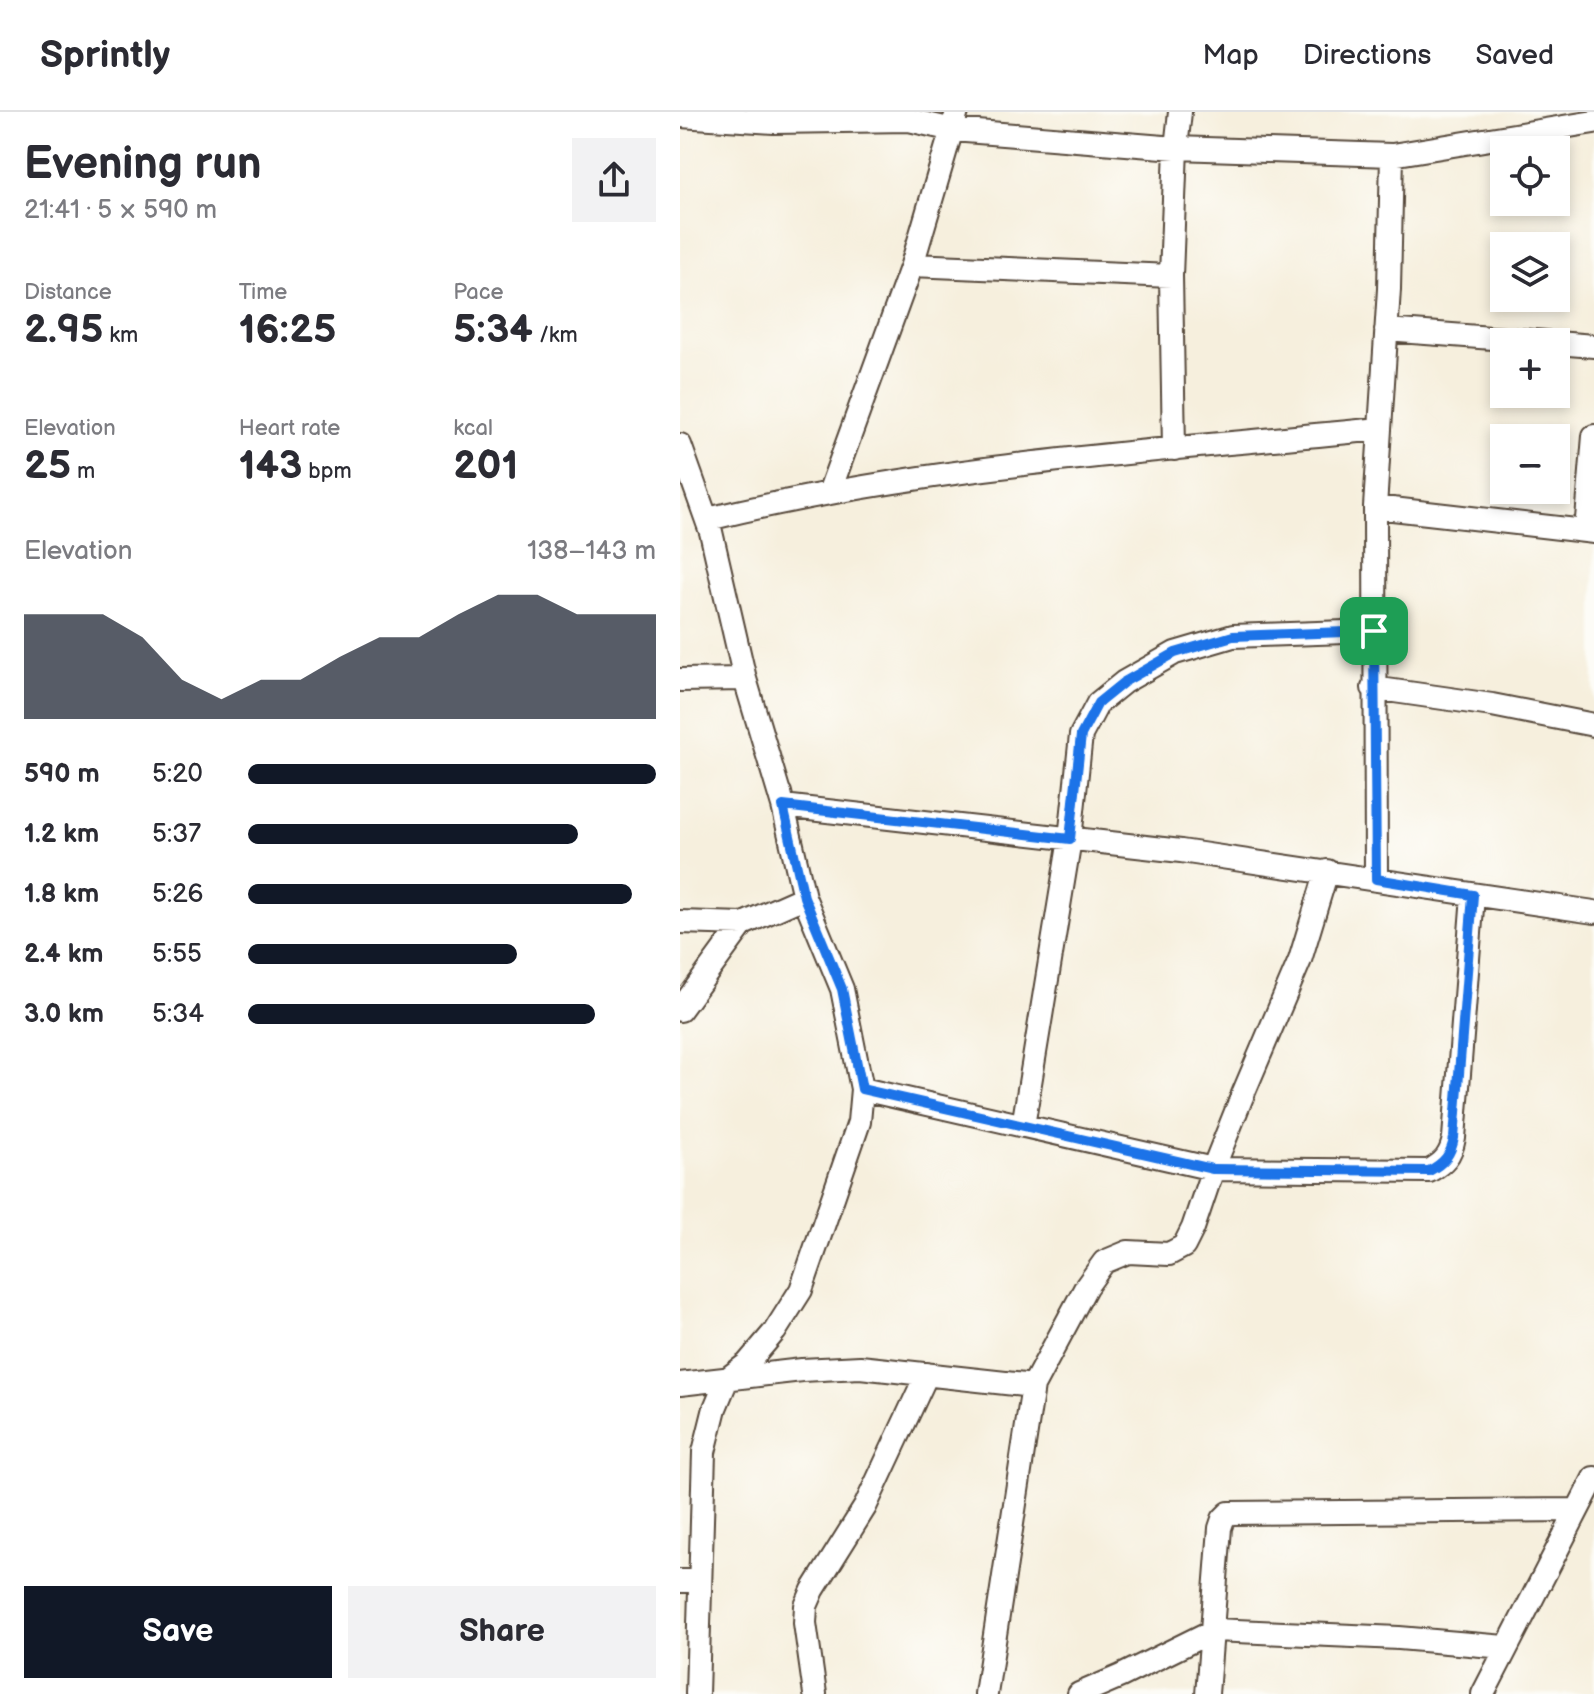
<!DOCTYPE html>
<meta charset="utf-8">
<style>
:root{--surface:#fff;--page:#f2f2f3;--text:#2b2b33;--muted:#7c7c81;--line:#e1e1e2;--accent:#111827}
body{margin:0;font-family:"Balsamiq Sans",sans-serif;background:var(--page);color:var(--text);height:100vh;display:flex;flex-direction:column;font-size:30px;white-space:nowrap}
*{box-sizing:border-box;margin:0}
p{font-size:26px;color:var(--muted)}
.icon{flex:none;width:44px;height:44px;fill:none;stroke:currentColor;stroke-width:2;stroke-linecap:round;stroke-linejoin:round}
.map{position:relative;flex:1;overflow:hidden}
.panel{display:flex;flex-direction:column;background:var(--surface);width:680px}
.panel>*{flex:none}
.fabs{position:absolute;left:810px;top:24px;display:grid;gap:16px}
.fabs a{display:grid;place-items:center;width:80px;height:80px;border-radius:0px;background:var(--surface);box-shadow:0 4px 12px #0003;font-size:40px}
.pin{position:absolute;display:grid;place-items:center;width:68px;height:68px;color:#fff;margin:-34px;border-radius:16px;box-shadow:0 4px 12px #0006}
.round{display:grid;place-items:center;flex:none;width:84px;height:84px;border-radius:0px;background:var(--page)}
.head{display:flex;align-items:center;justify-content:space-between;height:136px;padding:0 24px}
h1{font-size:44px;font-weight:800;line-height:60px}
.stats{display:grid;grid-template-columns:repeat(3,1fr);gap:12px;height:136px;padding:8px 24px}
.stats div{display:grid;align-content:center}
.stats b{font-size:40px;font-weight:800}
.stats small{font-size:22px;font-weight:400}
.stats p{font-size:22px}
.chart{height:224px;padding:16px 24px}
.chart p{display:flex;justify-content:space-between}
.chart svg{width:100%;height:144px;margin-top:8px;fill:var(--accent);opacity:.7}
.primary-button{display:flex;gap:16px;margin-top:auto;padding:16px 24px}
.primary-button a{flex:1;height:92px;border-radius:0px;background:var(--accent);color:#fff;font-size:32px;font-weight:800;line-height:92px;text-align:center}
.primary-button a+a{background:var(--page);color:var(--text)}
ul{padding:0 24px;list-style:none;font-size:26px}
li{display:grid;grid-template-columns:128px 96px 1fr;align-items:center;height:60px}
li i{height:20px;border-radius:10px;background:var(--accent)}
header{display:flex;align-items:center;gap:48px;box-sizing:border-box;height:112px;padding:0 40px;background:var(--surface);border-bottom:2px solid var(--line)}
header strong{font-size:38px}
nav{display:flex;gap:44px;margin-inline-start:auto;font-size:28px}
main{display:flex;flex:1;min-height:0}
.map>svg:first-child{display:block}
</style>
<header>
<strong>Sprintly</strong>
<nav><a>Map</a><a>Directions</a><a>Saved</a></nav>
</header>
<main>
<section class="panel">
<div class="head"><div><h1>Evening run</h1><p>21:41 · 5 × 590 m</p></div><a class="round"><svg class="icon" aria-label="share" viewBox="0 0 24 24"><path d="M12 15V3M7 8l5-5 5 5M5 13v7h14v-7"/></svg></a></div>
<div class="stats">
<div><p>Distance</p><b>2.95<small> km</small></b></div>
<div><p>Time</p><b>16:25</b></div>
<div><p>Pace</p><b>5:34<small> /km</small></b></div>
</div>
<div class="stats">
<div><p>Elevation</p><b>25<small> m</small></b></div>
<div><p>Heart rate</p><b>143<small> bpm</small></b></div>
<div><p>kcal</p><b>201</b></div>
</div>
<div class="chart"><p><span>Elevation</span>138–143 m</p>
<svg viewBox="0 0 160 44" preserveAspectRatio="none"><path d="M0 44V12L10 12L20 12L30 19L40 32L50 38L60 32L70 32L80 25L90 19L100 19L110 12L120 6L130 6L140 12L150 12L160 12V44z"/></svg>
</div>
<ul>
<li><b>590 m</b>5:20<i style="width:100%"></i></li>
<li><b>1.2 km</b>5:37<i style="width:81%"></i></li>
<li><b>1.8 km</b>5:26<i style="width:94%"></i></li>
<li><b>2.4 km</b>5:55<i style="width:66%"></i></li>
<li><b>3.0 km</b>5:34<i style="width:85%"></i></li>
</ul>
<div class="primary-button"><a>Save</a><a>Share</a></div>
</section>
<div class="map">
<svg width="914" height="1582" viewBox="0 0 914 1582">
<rect width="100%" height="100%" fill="#fdfcf7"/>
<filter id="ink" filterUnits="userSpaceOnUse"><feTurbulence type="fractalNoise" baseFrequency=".0125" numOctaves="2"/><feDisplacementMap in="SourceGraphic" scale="16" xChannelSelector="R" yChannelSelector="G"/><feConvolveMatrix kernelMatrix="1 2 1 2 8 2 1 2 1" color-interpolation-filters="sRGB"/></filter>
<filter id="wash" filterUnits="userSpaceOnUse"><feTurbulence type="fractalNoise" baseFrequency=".006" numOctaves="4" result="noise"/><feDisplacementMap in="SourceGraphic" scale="32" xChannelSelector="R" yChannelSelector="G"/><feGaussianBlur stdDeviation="1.8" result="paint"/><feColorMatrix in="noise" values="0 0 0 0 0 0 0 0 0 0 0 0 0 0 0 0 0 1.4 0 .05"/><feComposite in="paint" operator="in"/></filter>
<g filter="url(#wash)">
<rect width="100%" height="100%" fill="#f6efdd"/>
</g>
<g filter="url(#ink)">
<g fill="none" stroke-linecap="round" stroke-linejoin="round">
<g stroke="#57483b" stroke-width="26">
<path id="street" d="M0 4 94 10 229 8 273 18 496 36 712 43 914 10
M232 153 491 164 496 36 500 0
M491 164 494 337
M706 218 866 230
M876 231 914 234
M0 333 31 420
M149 381 232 153 277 0
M695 395 914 420
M28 407C248 353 475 339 700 317
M906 419 914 324
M0 568 65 567
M693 576 812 593 914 613
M100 681 103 694 501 739 914 800
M696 767 695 395 709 177 712 43
M0 810 63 812
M0 898 63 812 124 785
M182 977 533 1057 749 1059C764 1051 771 1043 774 1026L793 783
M343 1014 390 727 401 623 418 591 444 570 495 541 553 524 694 519
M0 1272 122 1258 180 1255 353 1274 306 1582
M353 1274 406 1175 424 1150 448 1140 489 1142 504 1134 513 1116 533 1057 563 982 620 848 647 759
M0 1469H20
M17 1582 24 1340 35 1296 47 1267 67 1252 95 1219 121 1178 179 1010 182 977 162 877 124 785 103 694 65 567 28 407
M135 1582 125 1511 126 1494 133 1478 185 1395 247 1262
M399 1582 441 1564 534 1518 719 1526 825 1535
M527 1582 540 1416 543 1407 549 1401 896 1398
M803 1582 914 1366"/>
</g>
<use href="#street" stroke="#fff" stroke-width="22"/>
</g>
</g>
<g fill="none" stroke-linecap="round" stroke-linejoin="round" filter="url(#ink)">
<g stroke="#fff" stroke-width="16">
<path id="route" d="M694 519 696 767 793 783 774 1026C771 1043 764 1051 749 1059L533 1057 182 977 162 877 124 785 103 694 390 727 401 623 418 591 444 570 495 541 553 524Z"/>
</g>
<use href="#route" stroke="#1a73e8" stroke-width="10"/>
</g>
</svg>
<div class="fabs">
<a><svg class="icon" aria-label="locate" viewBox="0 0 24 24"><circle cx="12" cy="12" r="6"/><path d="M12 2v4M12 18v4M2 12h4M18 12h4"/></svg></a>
<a><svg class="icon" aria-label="layers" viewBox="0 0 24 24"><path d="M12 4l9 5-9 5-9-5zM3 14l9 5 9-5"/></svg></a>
<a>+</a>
<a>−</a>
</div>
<div class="pin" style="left:694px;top:519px;background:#1e9e55"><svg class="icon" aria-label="arrive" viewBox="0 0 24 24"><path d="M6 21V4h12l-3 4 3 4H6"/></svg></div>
</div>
</main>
